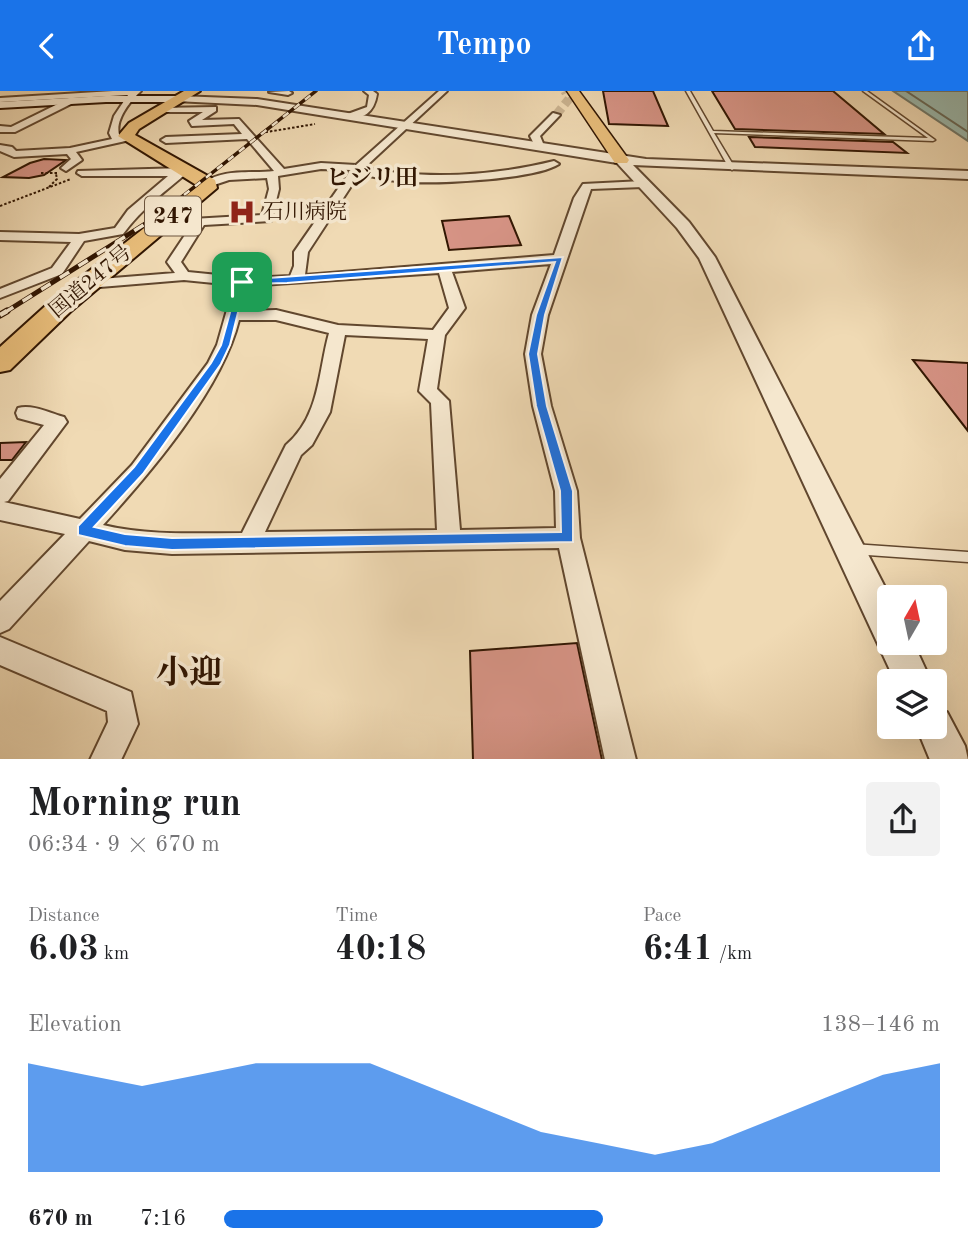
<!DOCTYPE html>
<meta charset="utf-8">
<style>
:root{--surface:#fff;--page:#f2f2f2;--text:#202124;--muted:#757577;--accent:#1a73e8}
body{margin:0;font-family:"Old Standard TT","Noto Serif JP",serif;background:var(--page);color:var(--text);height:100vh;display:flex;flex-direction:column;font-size:26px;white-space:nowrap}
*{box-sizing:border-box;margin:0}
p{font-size:23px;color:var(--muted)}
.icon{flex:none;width:38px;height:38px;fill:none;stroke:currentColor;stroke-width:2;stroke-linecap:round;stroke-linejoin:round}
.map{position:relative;height:668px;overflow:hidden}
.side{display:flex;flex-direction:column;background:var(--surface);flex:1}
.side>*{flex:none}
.needle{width:46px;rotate:9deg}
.fabs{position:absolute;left:877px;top:494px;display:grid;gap:14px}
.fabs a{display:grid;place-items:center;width:70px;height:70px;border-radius:7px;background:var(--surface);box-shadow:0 7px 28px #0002;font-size:35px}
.pin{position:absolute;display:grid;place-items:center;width:60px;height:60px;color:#fff;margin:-30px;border-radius:14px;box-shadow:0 4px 10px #0006}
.round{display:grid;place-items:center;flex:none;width:74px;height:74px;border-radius:7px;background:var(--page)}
.head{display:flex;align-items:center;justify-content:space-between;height:119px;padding:0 28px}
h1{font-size:38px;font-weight:600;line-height:52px}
.metrics{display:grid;grid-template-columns:repeat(3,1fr);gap:10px;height:119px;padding:7px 28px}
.metrics div{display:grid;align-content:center}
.metrics b{font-size:35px;font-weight:600}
.metrics small{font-size:19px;font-weight:400}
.metrics p{font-size:19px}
.chart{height:196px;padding:14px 28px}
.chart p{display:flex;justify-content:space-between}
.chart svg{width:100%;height:126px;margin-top:7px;fill:var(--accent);opacity:.7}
ul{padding:0 28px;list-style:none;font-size:23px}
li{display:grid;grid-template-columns:112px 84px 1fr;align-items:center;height:52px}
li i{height:18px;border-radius:9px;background:var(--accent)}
header{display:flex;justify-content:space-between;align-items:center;height:91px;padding:0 28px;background:var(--accent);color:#fff;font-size:32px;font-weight:600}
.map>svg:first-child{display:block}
</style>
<header><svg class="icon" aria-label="back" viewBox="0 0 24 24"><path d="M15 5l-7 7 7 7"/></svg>Tempo<svg class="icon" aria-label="share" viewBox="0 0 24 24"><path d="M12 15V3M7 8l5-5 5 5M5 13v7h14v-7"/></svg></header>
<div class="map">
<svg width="968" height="669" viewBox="0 0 968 669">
<rect width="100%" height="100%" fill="#f0dab4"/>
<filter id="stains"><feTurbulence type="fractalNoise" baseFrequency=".00286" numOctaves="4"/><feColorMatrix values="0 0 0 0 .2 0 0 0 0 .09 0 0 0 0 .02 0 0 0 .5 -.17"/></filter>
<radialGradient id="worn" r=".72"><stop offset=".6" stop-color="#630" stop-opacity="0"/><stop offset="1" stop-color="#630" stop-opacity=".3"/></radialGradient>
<path fill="#9abaaf" stroke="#70786a" stroke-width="2" d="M893 0H968V50Z"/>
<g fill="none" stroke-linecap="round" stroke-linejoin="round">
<path stroke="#666858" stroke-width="2" d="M906 0 968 41"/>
</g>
<path fill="#d79486" stroke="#311602" stroke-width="2" d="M603 0H653L668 35 609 33Z
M712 0H833L884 43 735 38Z
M749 46 893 51 907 62 755 56Z
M44 68 66 69 44 84 29 87 3 86 30 72Z
M509 125 521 154 449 159 442 130Z
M913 269 968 272V340Z
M26 351 12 369H0V352Z
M577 552 602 669H473L470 560Z"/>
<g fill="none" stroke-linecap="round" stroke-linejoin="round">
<path stroke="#cab390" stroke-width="9" stroke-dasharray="9 4.5" stroke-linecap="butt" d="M556 24 569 8 565 0"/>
<g stroke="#61472e" stroke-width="3">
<path id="service" d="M686 0H690L713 40 928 47 863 0H867L935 49 933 50 714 42 735 77 732 79 729 77Z
M853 453 968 461V471L853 463 849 462 847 458 849 454Z"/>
</g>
<g stroke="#61472e" stroke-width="4">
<path id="minor" d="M113 0H141C130 10 113 31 120 46L130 45V49L76 61 82 69 66 80 61 77 71 68 67 63 14 66 0 60V54L12 56 16 60 70 57 112 48 109 42 114 25 128 4 73 7 75 11 15 41H0V35L11 36 70 7 0 11V7Z
M289 0 292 2 288 4 269 1Z
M364 0H373L377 3C374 22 364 28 345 28V24L367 16 369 4Z
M439 0H447L364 77C426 89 493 85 554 70L559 73C534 89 429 94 397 90 384 89 372 85 359 83L308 161 305 184 554 164 574 107 583 93 643 90 648 93 643 96 591 98 548 224 541 263 551 315 577 400 580 447 636 669H605L559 457 172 463 125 459 89 450 9 538 0 542V510L65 443 0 429V388L44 334 18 327 16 322 18 317C32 313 50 322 64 326L67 331 8 410 4 411 80 428 132 374 208 272 217 254 234 194 184 189 88 197 81 193 88 189 175 182 167 171 191 135 162 137 156 133 158 130 262 124 269 98 267 87 229 89 208 96 203 93C221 77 251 83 274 80L247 48 166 52 161 49 166 46 242 43 234 33 192 35 189 30 203 21H161L158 17 216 16V20L202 29 239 28 284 78 321 72 356 74ZM321 78 351 79 294 161V175L290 185 248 187 188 181 181 171 204 134 271 130 279 98 278 85ZM551 173 532 224 525 263 533 315 555 400 556 437 460 439 449 310 437 298 445 244 465 217 452 181ZM439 182 449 217 433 239 338 234 276 219 242 220 248 195ZM239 229H276L329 242C318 282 320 325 286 354L242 442C195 442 149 445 103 434 151 381 222 298 239 229ZM345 244 428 248 419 300 431 312 437 439 265 441 301 364 312 354 330 321Z
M553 22 560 24 540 45 545 57 537 59 530 45Z
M184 77 189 80C166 100 142 117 123 143L84 150 62 183 0 207V198L52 177 71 151 0 149V141L79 143 115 137 128 119 168 85H82L77 82 78 80Z
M0 546 131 601 138 633 121 669H90L108 631 107 620 0 574Z"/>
</g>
<g stroke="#61472e" stroke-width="4">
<path id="tertiary" d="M179 5 257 8 646 68 968 80V88L633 74 689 131 715 166 890 506 889 551H913L931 590H895L699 167 677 137 617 72 257 14 175 10V6Z
M934 615 947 621 965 655 968 669H930L916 635H934Z"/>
</g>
<g stroke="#311602" stroke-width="4">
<path id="secondary" d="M106 5H179L185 8 179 11H106L0 17V11Z"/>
</g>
<g stroke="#311602" stroke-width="3">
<path id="primary" d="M567 0H579L629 69 627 72H615Z"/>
</g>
<g stroke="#311602" stroke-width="4">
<path id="trunk" d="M184 0H200L139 38 135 44 215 89 217 97 70 221 10 279 0 281V256L52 209 198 95 118 45 129 32Z"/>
</g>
<path stroke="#311602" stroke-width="2" stroke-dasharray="2.5 2" stroke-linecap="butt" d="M261 42 315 33
M41 82H57
M49 96 57 88 56 83
M0 115 71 88"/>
<use href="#service" fill="#f5e7ce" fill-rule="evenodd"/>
<use href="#minor" fill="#f5e7ce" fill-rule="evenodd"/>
<use href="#tertiary" fill="#f5e7ce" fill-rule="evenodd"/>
<use href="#secondary" fill="#f5e7ce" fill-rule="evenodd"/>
<use href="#primary" fill="#e8bd7a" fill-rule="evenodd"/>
<use href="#trunk" fill="#e8bd7a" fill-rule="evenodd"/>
<g stroke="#311602" stroke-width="3.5">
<path id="rail-far2" d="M151 130 316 0"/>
</g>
<g stroke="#311602" stroke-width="5">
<path id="rail-far1" d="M4 222 153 128"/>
</g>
<g stroke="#311602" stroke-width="7">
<path id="rail" d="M0 224 7 220"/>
</g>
<use href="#rail-far2" stroke="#f5e7ce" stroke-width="2.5" stroke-dasharray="7" stroke-linecap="butt"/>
<use href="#rail-far1" stroke="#f5e7ce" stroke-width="3.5" stroke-dasharray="11" stroke-linecap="butt"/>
<use href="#rail" stroke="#f5e7ce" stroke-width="4.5" stroke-dasharray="14" stroke-linecap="butt"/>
</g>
<path fill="#1a73e8" stroke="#fff" stroke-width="2" fill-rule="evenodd" d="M563 166 545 224 538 263 547 315 573 400V451L172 459 125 455 78 444V435L134 376 211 272 221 254 239 189ZM555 171 536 224 528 263 536 315 560 400 561 441 172 447 125 443 94 436 143 383 221 273 230 254 245 193 287 192Z"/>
<defs>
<g id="hospital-bare" transform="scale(2.1)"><path d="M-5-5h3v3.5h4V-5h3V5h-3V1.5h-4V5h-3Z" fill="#8f2418" stroke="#f5e7ce" stroke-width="2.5" paint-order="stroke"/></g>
</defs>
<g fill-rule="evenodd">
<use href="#hospital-bare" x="242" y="121"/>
</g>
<g text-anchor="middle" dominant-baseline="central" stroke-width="7" stroke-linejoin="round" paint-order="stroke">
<g font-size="21" fill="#311602" stroke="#f5e7ce" text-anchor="start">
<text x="263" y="121">石川病院</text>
</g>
<g font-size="21" fill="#311602" stroke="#f5e7ce">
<text transform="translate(91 191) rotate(-40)">国道247号</text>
</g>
<g font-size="23" font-weight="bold" fill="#311602" stroke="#f5e7ce">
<text x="372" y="87">ヒジリ田</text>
</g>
<rect fill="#f5e7ce" stroke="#6c553f" stroke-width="2" x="145" y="105.5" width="56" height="39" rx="5"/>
<g font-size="23" font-weight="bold" fill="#311602">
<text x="173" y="125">247</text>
</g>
<g font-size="33" font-weight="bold" fill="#311602" stroke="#f5e7ce">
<text x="189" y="583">小迎</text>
</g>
</g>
<rect width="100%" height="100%" filter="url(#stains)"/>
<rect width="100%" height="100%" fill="url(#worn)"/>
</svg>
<div class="fabs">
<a><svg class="needle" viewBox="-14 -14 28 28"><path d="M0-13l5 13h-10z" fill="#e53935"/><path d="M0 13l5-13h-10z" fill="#757577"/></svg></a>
<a><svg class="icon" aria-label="layers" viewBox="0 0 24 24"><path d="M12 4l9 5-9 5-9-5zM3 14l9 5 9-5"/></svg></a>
</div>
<div class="pin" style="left:242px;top:191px;background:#1e9e55"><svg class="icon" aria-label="arrive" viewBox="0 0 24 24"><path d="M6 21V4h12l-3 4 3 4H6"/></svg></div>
</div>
<section class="side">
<div class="head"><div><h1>Morning run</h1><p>06:34 · 9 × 670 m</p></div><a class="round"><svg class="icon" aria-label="share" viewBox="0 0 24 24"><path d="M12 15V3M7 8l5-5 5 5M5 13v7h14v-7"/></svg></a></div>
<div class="metrics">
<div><p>Distance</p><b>6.03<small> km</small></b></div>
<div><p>Time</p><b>40:18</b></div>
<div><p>Pace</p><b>6:41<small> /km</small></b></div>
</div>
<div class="chart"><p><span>Elevation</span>138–146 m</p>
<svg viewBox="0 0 160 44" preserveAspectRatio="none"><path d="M0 44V6L10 10L20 14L30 10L40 6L50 6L60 6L70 14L80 22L90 30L100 34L110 38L120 34L130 26L140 18L150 10L160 6V44z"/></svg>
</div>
<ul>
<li><b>670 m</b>7:16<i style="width:53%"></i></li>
</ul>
</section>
